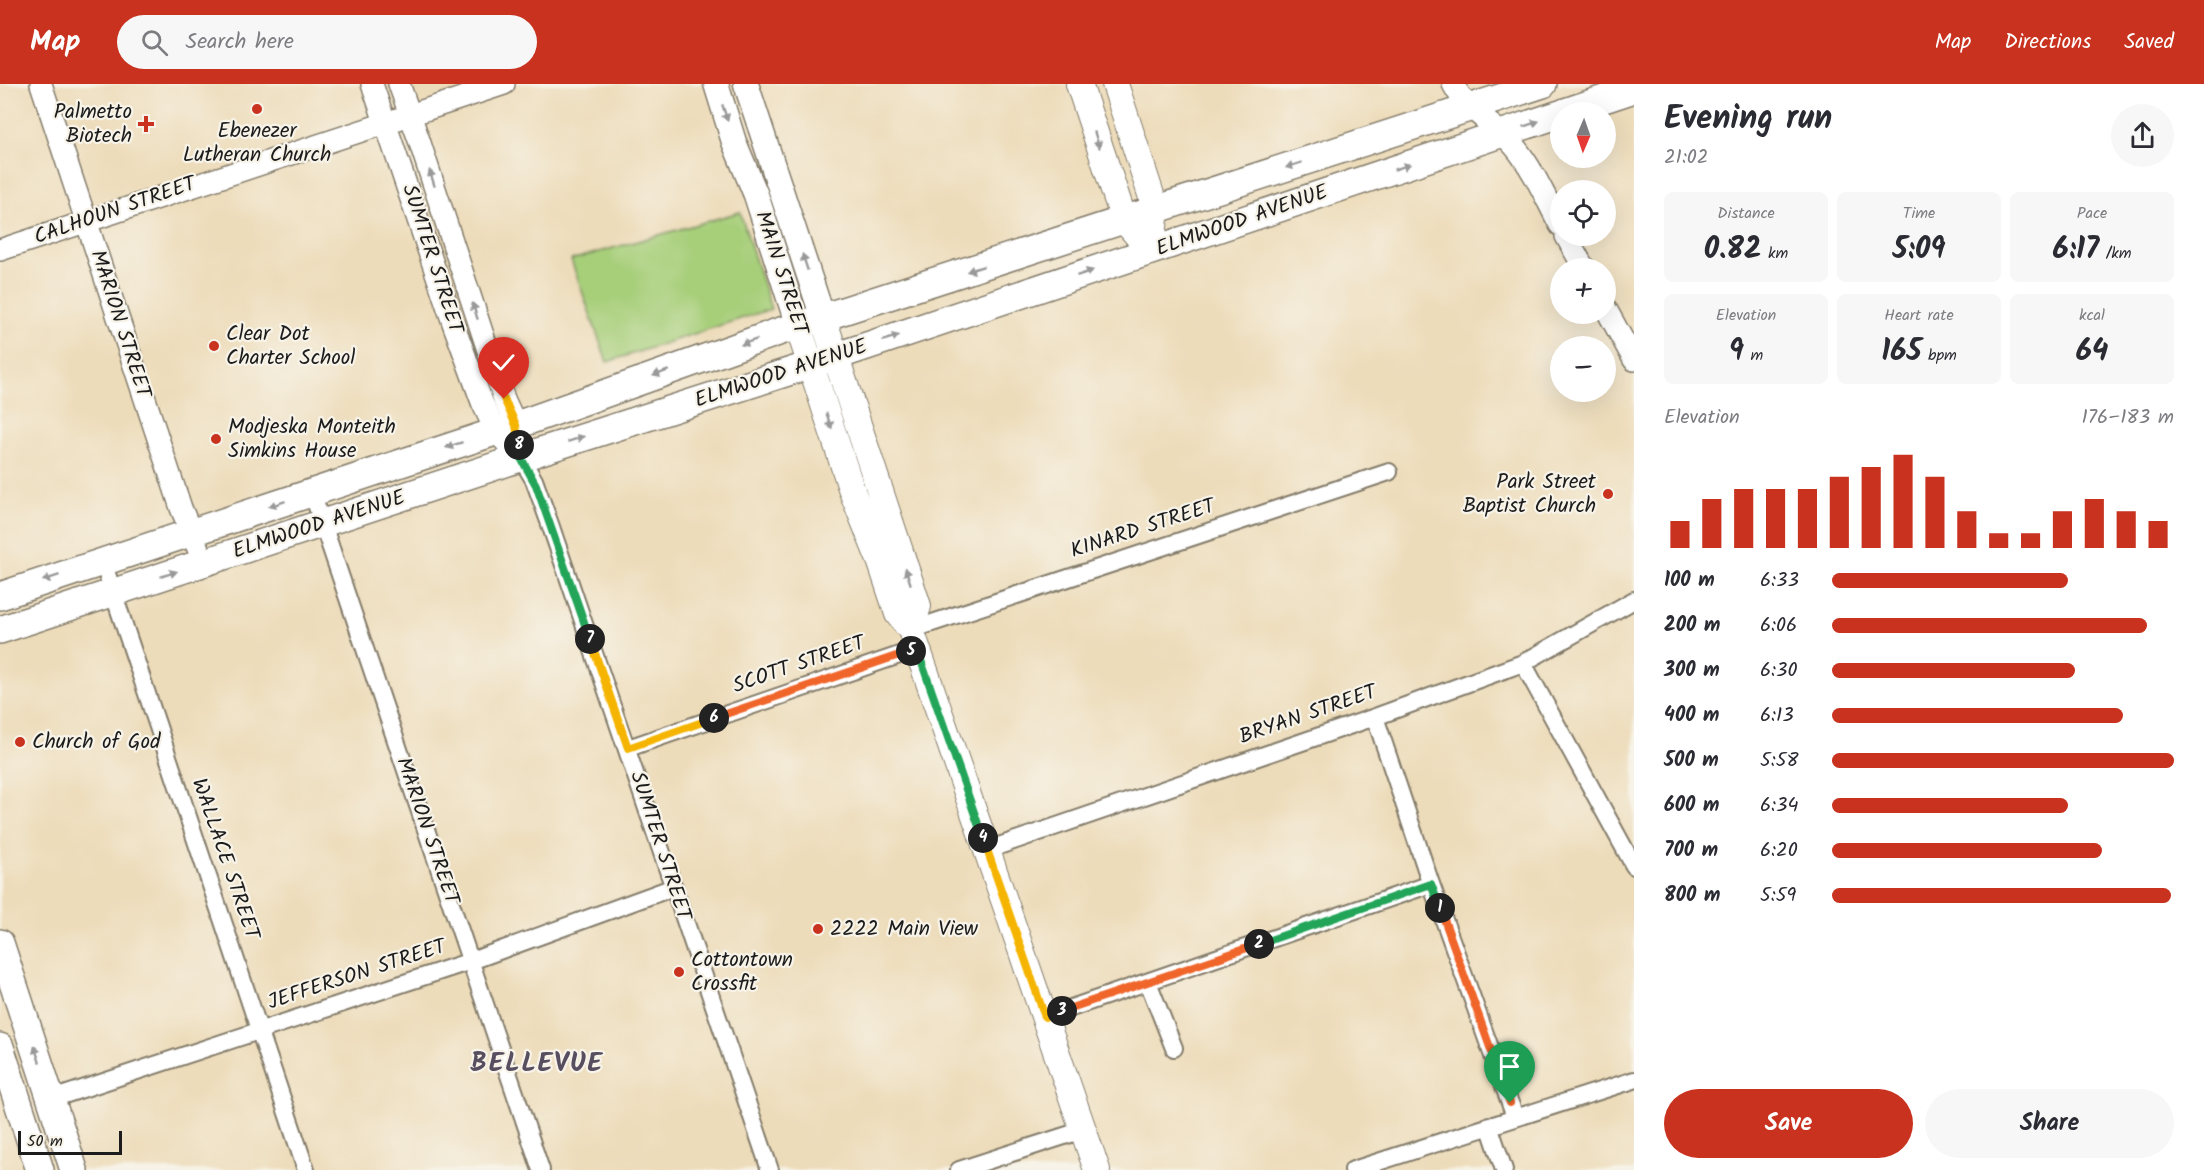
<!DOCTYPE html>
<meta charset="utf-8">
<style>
:root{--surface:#fff;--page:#f7f7f7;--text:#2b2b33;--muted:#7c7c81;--accent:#c8321e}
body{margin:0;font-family:Kalam,sans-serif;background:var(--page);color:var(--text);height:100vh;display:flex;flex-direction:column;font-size:22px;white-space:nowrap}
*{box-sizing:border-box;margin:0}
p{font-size:20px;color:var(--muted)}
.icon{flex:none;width:33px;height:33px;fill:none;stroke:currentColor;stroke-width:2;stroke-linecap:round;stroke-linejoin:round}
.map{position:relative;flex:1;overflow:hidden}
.panel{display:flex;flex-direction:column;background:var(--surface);width:570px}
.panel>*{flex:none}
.needle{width:39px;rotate:182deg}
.controls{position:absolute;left:1550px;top:18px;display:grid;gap:12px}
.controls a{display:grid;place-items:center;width:66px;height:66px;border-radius:50%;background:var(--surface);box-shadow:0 6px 24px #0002;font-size:30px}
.scale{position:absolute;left:18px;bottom:15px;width:104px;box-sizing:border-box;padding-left:6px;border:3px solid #1c1c1c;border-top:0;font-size:16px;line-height:21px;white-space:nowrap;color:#1c1c1c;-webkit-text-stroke:4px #f7f3e8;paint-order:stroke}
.pin{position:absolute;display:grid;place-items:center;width:51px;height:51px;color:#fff;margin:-62px -26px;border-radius:50% 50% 50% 0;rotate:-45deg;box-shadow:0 0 6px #0007}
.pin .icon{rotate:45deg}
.km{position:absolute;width:30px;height:30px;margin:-15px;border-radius:50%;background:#222;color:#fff;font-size:16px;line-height:30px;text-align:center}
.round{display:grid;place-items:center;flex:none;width:63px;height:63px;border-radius:32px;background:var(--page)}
.overview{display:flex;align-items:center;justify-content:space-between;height:102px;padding:0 30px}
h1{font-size:33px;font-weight:700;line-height:45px}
.stats{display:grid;grid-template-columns:repeat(3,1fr);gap:9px;height:102px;padding:6px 30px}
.stats div{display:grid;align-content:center;border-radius:9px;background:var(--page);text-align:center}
.stats b{font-size:30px;font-weight:700}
.stats small{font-size:16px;font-weight:400}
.stats p{font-size:16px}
.chart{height:168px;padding:12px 30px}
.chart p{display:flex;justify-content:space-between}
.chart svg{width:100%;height:108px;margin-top:6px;stroke:var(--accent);stroke-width:6}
.primary-button{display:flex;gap:12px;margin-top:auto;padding:12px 30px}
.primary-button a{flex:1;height:69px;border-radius:36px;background:var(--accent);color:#fff;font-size:24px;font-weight:700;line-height:69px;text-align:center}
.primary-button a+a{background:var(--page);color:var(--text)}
ul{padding:0 30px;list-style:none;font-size:20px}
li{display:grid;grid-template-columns:96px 72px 1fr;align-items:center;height:45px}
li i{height:15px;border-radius:8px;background:var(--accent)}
header{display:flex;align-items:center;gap:36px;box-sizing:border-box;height:84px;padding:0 30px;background:var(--accent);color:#fff}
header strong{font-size:28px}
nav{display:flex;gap:33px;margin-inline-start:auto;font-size:21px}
.search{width:420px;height:54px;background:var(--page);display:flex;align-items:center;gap:15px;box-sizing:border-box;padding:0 21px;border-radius:33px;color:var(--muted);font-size:22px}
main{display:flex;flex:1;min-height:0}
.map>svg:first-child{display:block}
</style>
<header>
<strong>Map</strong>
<div class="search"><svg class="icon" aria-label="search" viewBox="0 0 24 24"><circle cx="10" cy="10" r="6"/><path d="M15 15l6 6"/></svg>Search here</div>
<nav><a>Map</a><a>Directions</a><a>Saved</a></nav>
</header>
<main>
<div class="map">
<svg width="1634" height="1086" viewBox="0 0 1634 1086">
<rect width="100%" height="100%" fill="#f7f3e8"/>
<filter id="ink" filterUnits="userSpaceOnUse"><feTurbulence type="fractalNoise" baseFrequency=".0167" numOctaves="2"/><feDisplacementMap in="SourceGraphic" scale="12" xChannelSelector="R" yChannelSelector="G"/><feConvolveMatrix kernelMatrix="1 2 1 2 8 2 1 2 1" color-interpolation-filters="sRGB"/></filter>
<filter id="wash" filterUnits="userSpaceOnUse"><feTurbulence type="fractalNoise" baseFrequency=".008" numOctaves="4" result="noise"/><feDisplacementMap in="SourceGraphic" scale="24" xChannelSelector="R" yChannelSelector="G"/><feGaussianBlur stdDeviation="1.35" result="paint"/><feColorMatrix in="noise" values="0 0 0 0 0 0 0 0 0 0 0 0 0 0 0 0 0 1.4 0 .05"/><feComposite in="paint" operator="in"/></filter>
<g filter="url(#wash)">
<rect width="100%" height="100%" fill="#eddcba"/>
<path fill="#a7cf7a" stroke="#62764b" stroke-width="1.5" d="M740 128 771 225 607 278 571 176Z"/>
</g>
<g filter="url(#ink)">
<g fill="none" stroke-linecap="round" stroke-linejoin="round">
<g stroke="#847c6b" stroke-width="20">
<path id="minor" d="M521 374 534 396 550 440 770 1086
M312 408 541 1086
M103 478 306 1086
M911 546 1389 388
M1523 579 1634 782
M1375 633 1431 800 1515 1033
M628 664 917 565
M987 766 1375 633 1523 579 1634 516
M1148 898 1174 964
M1045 933 1431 800
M52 1015 471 877 674 803
M1489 1041 1504 1086
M959 1086 1083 1046
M1353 1086 1634 996"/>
</g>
<g stroke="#847c6b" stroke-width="24">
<path id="tertiary" d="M41 0 181 424 204 479
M372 0 453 239 482 318 496 348 521 374
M399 0 419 56 504 315 516 341 518 355
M1453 0C1467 28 1496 40 1515 63 1534 86 1546 115 1560 141
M1566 152 1584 184
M0 166 504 0
M1605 223 1634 276"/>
</g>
<g stroke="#847c6b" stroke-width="27">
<path id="secondary" d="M716 0 734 58 756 111 798 242
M746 0 823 234"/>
</g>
<g stroke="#847c6b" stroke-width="28">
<path id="primary" d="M1079 0 1124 136 1151 167
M1115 0 1156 126 1151 167
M823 234 918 522 911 546
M798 242 852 407 881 479 898 530 911 546 1097 1086"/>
</g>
<g stroke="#847c6b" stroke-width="30">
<path id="trunk" d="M1565 28 1634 5
M0 512 528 337 778 248 1543 0
M0 546 541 367 810 281 1560 30
M0 859 74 1086
M0 963 40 1086"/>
</g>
<use href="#minor" stroke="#fff" stroke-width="16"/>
<use href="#tertiary" stroke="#fff" stroke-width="21"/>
<use href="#secondary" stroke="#fff" stroke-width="24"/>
<use href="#primary" stroke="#fff" stroke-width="26"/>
<use href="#trunk" stroke="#fff" stroke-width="27"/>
</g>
<defs><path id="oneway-solid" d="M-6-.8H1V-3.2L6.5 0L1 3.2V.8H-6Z" transform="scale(1.5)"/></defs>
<g fill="#999">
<use href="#oneway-solid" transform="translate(725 29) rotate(72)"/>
<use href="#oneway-solid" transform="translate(1531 40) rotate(-19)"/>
<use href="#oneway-solid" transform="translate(1097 56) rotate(72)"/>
<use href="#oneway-solid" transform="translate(1294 81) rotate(162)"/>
<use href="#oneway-solid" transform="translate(1402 83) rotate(-18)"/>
<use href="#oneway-solid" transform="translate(432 94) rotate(-108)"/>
<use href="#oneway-solid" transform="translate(805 178) rotate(-108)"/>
<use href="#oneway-solid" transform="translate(975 185) rotate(162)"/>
<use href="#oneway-solid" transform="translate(1085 189) rotate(-19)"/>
<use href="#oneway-solid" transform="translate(475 227) rotate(-108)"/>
<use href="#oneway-solid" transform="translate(891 254) rotate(-18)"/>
<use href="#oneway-solid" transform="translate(749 258) rotate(161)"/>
<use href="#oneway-solid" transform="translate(661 289) rotate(160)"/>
<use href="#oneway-solid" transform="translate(829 337) rotate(72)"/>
<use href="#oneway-solid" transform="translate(576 355) rotate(-18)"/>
<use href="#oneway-solid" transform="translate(454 361) rotate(162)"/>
<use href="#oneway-solid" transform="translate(277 420) rotate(162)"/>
<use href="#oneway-solid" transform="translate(169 490) rotate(-18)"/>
<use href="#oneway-solid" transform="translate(908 492) rotate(-108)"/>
<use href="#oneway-solid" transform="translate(51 494) rotate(162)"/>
<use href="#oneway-solid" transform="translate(37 970) rotate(-108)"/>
</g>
</g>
<g fill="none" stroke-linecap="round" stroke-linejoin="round" filter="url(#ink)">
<g stroke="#fff" stroke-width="12">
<path id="split-1" d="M1440 824 1510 1019"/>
</g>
<g stroke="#fff" stroke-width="12">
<path id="split-2" d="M1259 860 1431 800 1440 824"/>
</g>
<g stroke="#fff" stroke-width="12">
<path id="split-3" d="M1062 927 1259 860"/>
</g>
<g stroke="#fff" stroke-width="12">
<path id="split-4" d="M983 754 1045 933 1062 927"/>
</g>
<g stroke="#fff" stroke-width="12">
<path id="split-5" d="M911 567 917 565 983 754"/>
</g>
<g stroke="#fff" stroke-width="12">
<path id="split-6" d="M714 634 911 567"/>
</g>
<g stroke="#fff" stroke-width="12">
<path id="split-7" d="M590 555 628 664 714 634"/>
</g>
<g stroke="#fff" stroke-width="12">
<path id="split-8" d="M519 361 521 374 536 401 590 555"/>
</g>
<g stroke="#fff" stroke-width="12">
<path id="split-9" d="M504 315 516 341 519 361"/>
</g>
<use href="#split-1" stroke="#f0652b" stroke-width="8"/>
<use href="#split-2" stroke="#22a559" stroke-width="8"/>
<use href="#split-3" stroke="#f0652b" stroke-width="8"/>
<use href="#split-4" stroke="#f5b400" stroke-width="8"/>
<use href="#split-5" stroke="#22a559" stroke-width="8"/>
<use href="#split-6" stroke="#f0652b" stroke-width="8"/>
<use href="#split-7" stroke="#f5b400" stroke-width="8"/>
<use href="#split-8" stroke="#22a559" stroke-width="8"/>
<use href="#split-9" stroke="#f5b400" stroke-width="8"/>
</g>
<g fill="#c8321e" stroke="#f7f3e8" stroke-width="2">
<circle cx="257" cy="25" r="6"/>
<path d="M143 31h6v6h6v6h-6v6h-6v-6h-6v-6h6z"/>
<circle cx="214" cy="262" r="6"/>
<circle cx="216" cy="355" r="6"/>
<circle cx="1608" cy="410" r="6"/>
<circle cx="20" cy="658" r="6"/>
<circle cx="818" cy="845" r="6"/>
<circle cx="679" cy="888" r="6"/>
</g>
<g text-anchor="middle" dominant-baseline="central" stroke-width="4.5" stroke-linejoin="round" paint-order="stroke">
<g font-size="21" fill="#1c1c1c" stroke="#f7f3e8" text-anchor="start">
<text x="132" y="28" text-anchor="end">Palmetto<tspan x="132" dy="24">Biotech</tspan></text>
<text x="257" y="47" text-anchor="middle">Ebenezer<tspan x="257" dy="24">Lutheran Church</tspan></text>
<text x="226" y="250">Clear Dot<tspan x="226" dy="24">Charter School</tspan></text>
<text x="228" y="343">Modjeska Monteith<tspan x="228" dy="24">Simkins House</tspan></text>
<text x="1596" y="398" text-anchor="end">Park Street<tspan x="1596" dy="24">Baptist Church</tspan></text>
<text x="32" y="658">Church of God</text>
<text x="830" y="845">2222 Main View</text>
<text x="691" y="876">Cottontown<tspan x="691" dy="24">Crossfit</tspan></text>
</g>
<g font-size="21" fill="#1c1c1c" stroke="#f7f3e8">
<text transform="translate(115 127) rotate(-19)">CALHOUN STREET</text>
<text transform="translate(1242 137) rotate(-19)">ELMWOOD AVENUE</text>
<text transform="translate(432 175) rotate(72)">SUMTER STREET</text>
<text transform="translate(781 189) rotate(72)">MAIN STREET</text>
<text transform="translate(120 240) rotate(72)">MARION STREET</text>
<text transform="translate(781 290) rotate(-18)">ELMWOOD AVENUE</text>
<text transform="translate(319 441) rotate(-18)">ELMWOOD AVENUE</text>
<text transform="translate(1143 445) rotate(-18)">KINARD STREET</text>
<text transform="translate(799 581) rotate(-19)">SCOTT STREET</text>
<text transform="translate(1308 631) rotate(-19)">BRYAN STREET</text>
<text transform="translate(427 747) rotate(71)">MARION STREET</text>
<text transform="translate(660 762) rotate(72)">SUMTER STREET</text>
<text transform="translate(225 775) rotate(71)">WALLACE STREET</text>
<text transform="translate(357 891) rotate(-18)">JEFFERSON STREET</text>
</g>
<g font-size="27" font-weight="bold" letter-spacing="1.5" fill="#574e60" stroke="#f7f3e8">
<text x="537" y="979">BELLEVUE</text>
</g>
</g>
</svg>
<div class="controls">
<a><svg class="needle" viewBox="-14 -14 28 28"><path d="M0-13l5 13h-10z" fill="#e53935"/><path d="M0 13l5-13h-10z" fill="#7c7c81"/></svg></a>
<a><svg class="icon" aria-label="locate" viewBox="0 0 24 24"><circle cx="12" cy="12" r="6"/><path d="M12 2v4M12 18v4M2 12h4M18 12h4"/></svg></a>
<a>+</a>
<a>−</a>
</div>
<div class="scale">50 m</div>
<div class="pin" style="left:1510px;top:1019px;background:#1e9e55"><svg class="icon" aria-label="arrive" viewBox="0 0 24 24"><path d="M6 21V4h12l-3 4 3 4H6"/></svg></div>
<div class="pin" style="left:504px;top:315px;background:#d93025"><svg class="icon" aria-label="check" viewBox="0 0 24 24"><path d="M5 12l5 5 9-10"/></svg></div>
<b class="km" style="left:1440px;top:824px">1</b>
<b class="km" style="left:1259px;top:860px">2</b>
<b class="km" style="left:1062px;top:927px">3</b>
<b class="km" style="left:983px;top:754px">4</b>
<b class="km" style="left:911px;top:567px">5</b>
<b class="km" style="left:714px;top:634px">6</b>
<b class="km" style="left:590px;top:555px">7</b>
<b class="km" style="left:519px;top:361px">8</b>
</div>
<section class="panel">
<div class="overview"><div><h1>Evening run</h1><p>21:02</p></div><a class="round"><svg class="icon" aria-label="share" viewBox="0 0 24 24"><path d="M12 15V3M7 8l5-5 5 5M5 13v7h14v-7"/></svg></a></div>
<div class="stats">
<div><p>Distance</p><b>0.82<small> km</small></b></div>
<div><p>Time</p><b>5:09</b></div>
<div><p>Pace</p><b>6:17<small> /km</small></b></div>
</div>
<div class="stats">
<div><p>Elevation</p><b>9<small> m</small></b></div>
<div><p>Heart rate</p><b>165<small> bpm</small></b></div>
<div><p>kcal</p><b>64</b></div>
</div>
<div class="chart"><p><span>Elevation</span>176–183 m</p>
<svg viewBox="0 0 160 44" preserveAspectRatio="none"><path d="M5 44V33M15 44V24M25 44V20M35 44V20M45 44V20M55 44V15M65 44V11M75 44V6M85 44V15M95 44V29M105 44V38M115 44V38M125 44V29M135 44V24M145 44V29M155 44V33"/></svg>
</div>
<ul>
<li><b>100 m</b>6:33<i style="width:69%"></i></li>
<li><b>200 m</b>6:06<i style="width:92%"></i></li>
<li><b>300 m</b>6:30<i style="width:71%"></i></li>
<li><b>400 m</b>6:13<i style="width:85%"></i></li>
<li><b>500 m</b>5:58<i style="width:100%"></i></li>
<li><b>600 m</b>6:34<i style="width:69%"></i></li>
<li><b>700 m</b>6:20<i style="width:79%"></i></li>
<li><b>800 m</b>5:59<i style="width:99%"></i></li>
</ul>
<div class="primary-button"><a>Save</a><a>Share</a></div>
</section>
</main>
